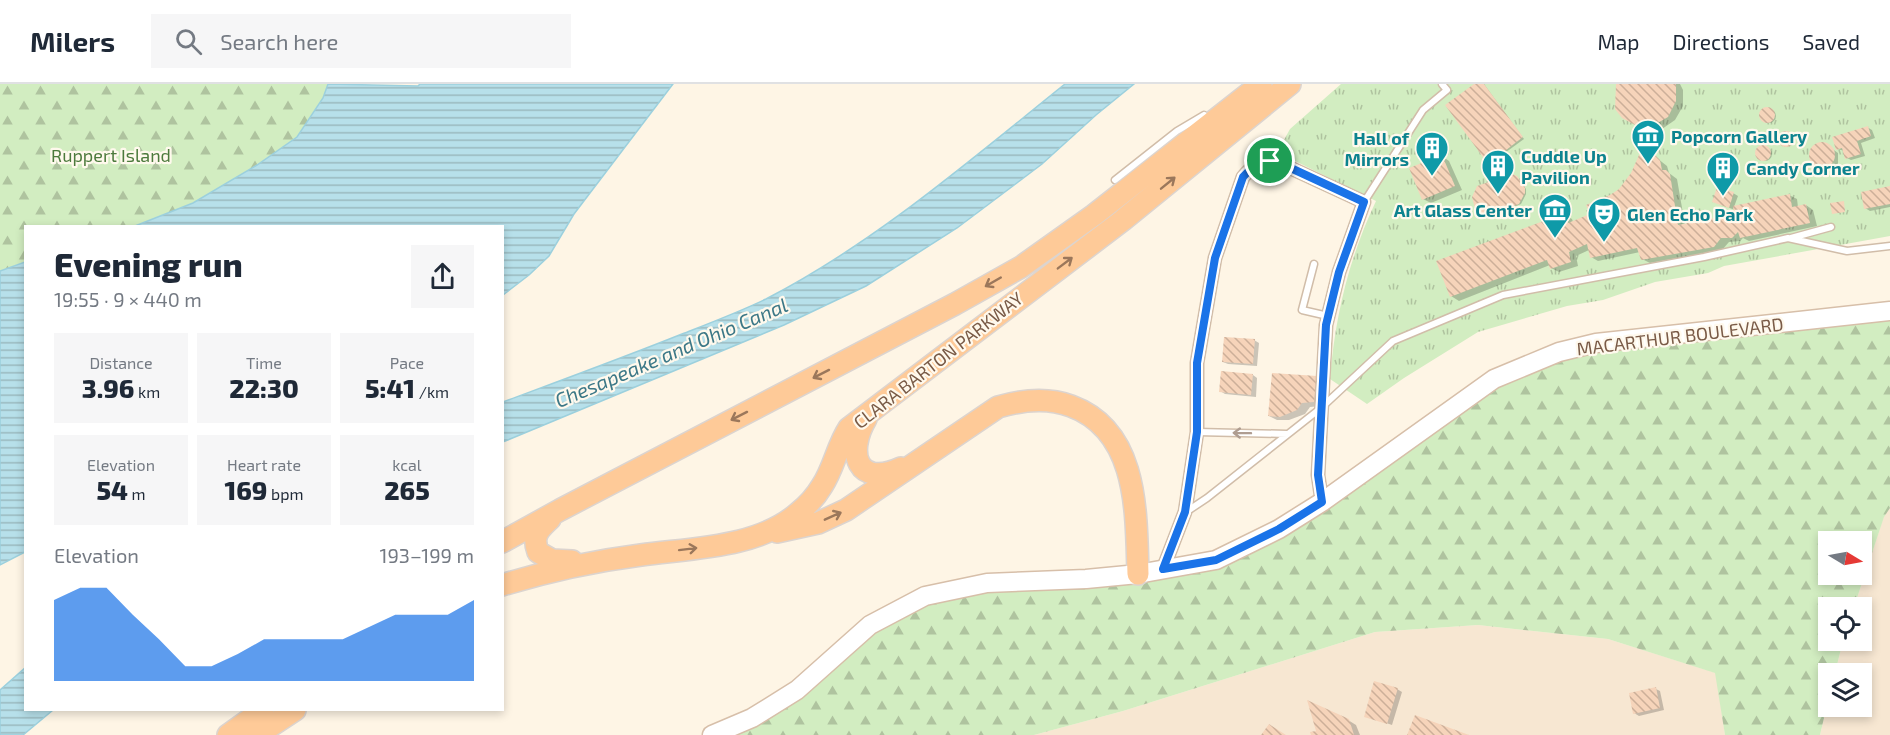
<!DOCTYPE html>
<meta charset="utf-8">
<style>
:root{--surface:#fff;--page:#f6f6f7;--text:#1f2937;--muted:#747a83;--line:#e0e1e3;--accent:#1a73e8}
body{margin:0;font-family:"Exo 2",sans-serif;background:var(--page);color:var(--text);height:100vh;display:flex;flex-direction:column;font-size:22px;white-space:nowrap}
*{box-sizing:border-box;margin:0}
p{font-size:20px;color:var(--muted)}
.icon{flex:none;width:33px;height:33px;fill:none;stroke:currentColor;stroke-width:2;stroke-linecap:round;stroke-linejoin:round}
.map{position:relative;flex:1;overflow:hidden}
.sheet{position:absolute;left:24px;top:141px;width:480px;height:486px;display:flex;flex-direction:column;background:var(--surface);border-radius:0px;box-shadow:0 3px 9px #0003}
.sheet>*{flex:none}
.needle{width:39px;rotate:100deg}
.controls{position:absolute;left:1818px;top:447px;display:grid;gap:12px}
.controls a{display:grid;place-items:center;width:54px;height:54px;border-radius:0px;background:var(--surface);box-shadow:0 3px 9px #0003;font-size:30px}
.pin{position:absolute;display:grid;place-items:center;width:51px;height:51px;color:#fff;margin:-26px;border:3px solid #fff;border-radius:50%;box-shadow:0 2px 6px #0007}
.round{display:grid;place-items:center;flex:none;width:63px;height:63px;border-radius:0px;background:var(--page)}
.summary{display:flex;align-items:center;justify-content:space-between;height:102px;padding:0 30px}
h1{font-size:33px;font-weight:800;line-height:45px}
.metrics{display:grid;grid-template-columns:repeat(3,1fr);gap:9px;height:102px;padding:6px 30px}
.metrics div{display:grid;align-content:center;border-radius:0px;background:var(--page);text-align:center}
.metrics b{font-size:26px;font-weight:800}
.metrics small{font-size:16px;font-weight:400}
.metrics p{font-size:16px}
.chart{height:168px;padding:12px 30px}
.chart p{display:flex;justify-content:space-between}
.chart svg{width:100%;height:108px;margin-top:6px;fill:var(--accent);opacity:.7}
header{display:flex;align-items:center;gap:36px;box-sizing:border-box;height:84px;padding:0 30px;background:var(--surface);border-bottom:2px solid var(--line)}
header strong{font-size:28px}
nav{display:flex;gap:33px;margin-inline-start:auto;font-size:21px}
.search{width:420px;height:54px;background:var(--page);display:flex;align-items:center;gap:15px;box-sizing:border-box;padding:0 21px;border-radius:0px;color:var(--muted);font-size:22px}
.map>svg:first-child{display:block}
</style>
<header>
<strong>Milers</strong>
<div class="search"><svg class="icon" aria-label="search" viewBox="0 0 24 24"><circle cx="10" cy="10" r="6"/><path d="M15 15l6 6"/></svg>Search here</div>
<nav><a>Map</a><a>Directions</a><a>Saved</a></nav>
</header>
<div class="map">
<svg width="1890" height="651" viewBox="0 0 1890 651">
<defs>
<pattern id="forest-firs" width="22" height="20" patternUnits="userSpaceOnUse" patternTransform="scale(1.5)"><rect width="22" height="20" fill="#d2edc1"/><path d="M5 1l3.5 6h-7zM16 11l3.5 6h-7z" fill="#afc39f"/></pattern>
<pattern id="park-tufts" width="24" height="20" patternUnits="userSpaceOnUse" patternTransform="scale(1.5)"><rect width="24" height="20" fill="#d2edc1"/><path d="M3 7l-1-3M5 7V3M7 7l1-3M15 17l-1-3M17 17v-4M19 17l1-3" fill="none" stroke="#afc39f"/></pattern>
<pattern id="water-rules" width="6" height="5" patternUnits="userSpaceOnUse" patternTransform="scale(1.5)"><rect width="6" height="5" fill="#b7e0ea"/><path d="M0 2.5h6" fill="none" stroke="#9ab9bf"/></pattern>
<pattern id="building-back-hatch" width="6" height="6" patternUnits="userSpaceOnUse" patternTransform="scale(1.5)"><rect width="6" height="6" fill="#f6d4ba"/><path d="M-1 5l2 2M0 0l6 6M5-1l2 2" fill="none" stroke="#ccaf99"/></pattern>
</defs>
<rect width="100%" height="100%" fill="#fef5e5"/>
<path fill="#f7e7d2" d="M1890 424V651H1820L1828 617V622H1862V590L1835 589 1843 557 1862 556V524L1854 523 1884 432Z
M1478 541 1608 555 1716 589 1725 651H1034L1123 627 1375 548Z"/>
<path fill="url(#forest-firs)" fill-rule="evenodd" d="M0 0H328L323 14 297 53 257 81 193 119 135 142H26L25 178 0 187Z
M1890 227V424L1884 433 1854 523 1828 524V556L1843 557 1835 589 1828 590V617L1820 651H1725L1715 589 1608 555 1478 541 1375 548 1123 627 1034 651H712L752 634 870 541 925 512 1216 476 1279 445 1494 295 1559 268ZM1828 458H1862V490H1828Z"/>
<path fill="url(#park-tufts)" d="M1341 0H1890V152L1724 182 1708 189 1655 198 1603 216 1567 222 1478 248 1404 294 1367 320 1330 295C1335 232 1349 174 1376 117L1285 72 1284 56 1290 45Z"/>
<path fill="url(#water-rules)" stroke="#9cd0dd" stroke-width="1.5" d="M328 0 418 2 420 0H673L574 130 549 172 529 191 503 211 502 142H135L193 119 257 81 297 53 323 14Z
M1065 0H1134L1096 31 1042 80 957 144 866 202 784 241 503 358V318C562 296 622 274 682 250 710 239 739 228 766 215 876 158 969 77 1065 0Z
M25 178V468L0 481V187Z
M25 584 26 626H53L23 651H0V606Z"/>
<path fill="#0003" d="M1477 0H1484L1524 55 1491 79 1489 78Z
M1617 0H1680L1683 6V22L1675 36 1662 45H1646L1623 32 1617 24 1616 3Z
M1762 32a7 7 0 1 1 14 0a7 7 0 1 1-14 0Z
M1867 43 1872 46 1875 54 1861 59 1865 72 1851 76 1847 74 1845 67 1837 65Z
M1780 56a7 7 0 1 1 14 0a7 7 0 1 1-14 0Z
M1824 59 1838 69V80L1833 85 1821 83 1812 74V67L1817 61Z
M1758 70a7 7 0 1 1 14 0a7 7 0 1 1-14 0Z
M1653 71 1667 82 1669 89 1677 95 1685 141 1736 134 1735 126 1714 118 1733 109 1738 112 1734 123 1789 111 1797 115 1798 123 1806 121 1813 126 1817 142 1749 157 1743 154 1740 157 1729 158 1722 166 1650 179 1642 175 1640 168 1598 177 1591 173 1589 166 1576 172 1578 182 1559 188 1551 184 1550 181 1459 217 1451 212 1565 131 1572 135 1573 138 1592 131 1620 106Z
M1442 72 1449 77 1462 106 1431 119 1423 115Z
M1519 95 1526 105V110L1521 120 1493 131 1484 129Z
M1890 104V123L1870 127 1865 124Z
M1254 256 1259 259 1257 282 1228 280 1223 278Z
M1253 291 1257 294 1256 313 1225 310 1220 307Z
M1317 294 1324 298 1321 322 1310 323 1305 330 1289 336H1277L1269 332Z
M1397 605 1402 608 1392 641 1366 632Z
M1656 605 1660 607 1664 626 1639 632 1634 629Z
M1348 636 1356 641 1360 651H1313Z"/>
<path fill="url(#building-back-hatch)" d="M1474 0H1484L1523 53 1488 80 1445 21Z
M1616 0H1676V17L1668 33 1654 41 1637 42 1622 34 1615 25Z
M1759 31a8 8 0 1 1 16 0a8 8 0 1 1-16 0Z
M1868 42 1871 52 1857 57 1861 70 1845 75 1842 64 1836 66 1832 53Z
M1778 55a8 8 0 1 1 16 0a8 8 0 1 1-16 0Z
M1809 71a13 13 0 1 1 26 0a13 13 0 1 1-26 0Z
M1755 69a8 8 0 1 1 16 0a8 8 0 1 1-16 0Z
M1643 68 1654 70 1660 76 1662 86H1666L1670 90 1678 141 1712 134 1715 135 1724 130 1734 132 1733 122 1790 110 1792 123 1806 120 1810 139 1740 154 1738 148 1732 154H1721L1714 163 1641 176 1637 164 1590 174 1587 160 1569 168 1571 178 1550 185 1547 176 1450 213 1436 177 1565 129 1568 139 1590 130 1586 121 1610 111 1619 105 1631 89 1639 71Z
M1442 71 1455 102 1422 116 1409 84Z
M1512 90 1517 92 1525 103V109L1519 120 1490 131 1480 129 1475 125 1472 113 1477 102Z
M1890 102V120L1864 125 1861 108Z
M1717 103 1734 108 1729 124 1712 118Z
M1844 117 1845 128 1832 130 1830 119Z
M1224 253 1255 255 1253 280 1222 278Z
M1221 287 1253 290 1251 311 1219 308Z
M1272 289 1317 292 1314 318 1302 319 1297 326 1280 333 1268 332Z
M1374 597 1398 604 1387 640 1364 633Z
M1656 603 1660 624 1633 630 1629 609Z
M1307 616 1349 635 1354 651H1311L1310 648 1316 647Z
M1415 631 1469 651H1407Z
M1269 640 1286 651H1261Z"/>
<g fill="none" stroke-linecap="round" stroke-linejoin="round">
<g stroke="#d1bda9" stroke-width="9">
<path id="service" d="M1115 96 1177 47 1204 31
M1364 118 1423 26 1447 6 1442 0
M1791 154 1831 143
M1314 180 1302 226 1328 232
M1197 348 1287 350
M1186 428 1207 414 1321 324 1393 257 1503 211 1704 173 1788 154 1847 167 1890 162"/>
</g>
<g stroke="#d1bda9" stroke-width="15">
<path id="minor" d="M1163 485 1185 428 1197 348V279L1215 174 1243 93C1253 80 1266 76 1282 80L1364 118 1339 188 1326 241 1318 391 1322 418"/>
</g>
<g stroke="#d7bfa9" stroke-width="21">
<path id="secondary" d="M712 651 752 634 797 606 870 541 925 512 987 499 1086 495 1138 490 1216 476 1279 445 1322 418 1494 295 1559 268 1596 259 1890 227"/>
</g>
<g stroke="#dcd4cf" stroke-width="24">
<path id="trunk" d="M866 335C846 369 857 404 901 384
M550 435C538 446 532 452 538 468L552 476 572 477
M777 448 818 439 846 426 998 323C1022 316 1047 313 1071 322 1139 347 1136 429 1138 490
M502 458 560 426 955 220 1021 183 1094 131 1261 0
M502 501C548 487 594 477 641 471 691 464 758 464 798 429 807 422 816 412 822 402 834 384 837 362 849 344L1123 136 1290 0
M228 651 263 626
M257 651 295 626"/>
</g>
<use href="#service" stroke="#fff" stroke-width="6"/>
<use href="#minor" stroke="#fff" stroke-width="12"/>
<use href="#secondary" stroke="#fff" stroke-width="18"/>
<use href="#trunk" stroke="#feca98" stroke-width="21"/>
</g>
<defs><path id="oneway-shaft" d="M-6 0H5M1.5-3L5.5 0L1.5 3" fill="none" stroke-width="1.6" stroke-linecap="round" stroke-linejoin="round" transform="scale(1.5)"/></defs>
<g stroke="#9b775b">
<use href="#oneway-shaft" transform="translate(1168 99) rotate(-39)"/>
<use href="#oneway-shaft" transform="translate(1065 179) rotate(-37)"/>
<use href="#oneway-shaft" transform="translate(993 198) rotate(150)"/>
<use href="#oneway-shaft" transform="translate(821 290) rotate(153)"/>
<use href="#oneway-shaft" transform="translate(739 332) rotate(153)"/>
<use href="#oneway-shaft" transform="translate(833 432) rotate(-24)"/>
<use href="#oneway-shaft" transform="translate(688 465) rotate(-7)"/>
</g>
<use stroke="#af9d91" href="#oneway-shaft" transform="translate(1242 349) rotate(-179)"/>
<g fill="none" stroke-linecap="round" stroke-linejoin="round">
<g stroke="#fff" stroke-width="12">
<path id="route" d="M1270 77 1282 80 1364 118 1339 188 1326 241 1318 391 1322 418 1279 445 1216 476 1163 485 1185 428 1197 348V279L1215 174 1243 93C1250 84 1259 80 1270 77Z"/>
</g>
<use href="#route" stroke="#1a73e8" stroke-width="8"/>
</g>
<defs>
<g id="museum-pin" transform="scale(1.725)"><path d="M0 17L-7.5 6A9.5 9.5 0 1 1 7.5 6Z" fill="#0f9aa8" stroke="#fff9ed"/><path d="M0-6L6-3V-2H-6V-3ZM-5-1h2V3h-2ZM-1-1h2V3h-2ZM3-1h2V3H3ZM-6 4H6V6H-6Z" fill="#fff"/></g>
<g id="building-pin" transform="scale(1.725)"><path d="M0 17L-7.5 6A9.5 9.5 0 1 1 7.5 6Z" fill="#0f9aa8" stroke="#fff9ed"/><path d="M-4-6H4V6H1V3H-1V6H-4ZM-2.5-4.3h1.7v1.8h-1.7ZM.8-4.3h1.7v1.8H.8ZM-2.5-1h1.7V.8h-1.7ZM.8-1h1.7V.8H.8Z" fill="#fff"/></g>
<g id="theatre-pin" transform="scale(1.725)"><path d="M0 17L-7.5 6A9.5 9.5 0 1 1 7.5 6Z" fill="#0f9aa8" stroke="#fff9ed"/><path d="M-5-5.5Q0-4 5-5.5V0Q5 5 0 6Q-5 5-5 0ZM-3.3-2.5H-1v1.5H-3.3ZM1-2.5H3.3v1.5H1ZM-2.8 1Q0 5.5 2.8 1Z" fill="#fff"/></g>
</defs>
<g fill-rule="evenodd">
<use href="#museum-pin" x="1648" y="52"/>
<use href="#building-pin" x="1432" y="64"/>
<use href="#building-pin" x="1498" y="82"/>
<use href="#building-pin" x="1723" y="84"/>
<use href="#museum-pin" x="1555" y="126"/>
<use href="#theatre-pin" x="1604" y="130"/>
</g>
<g text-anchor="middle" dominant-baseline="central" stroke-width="4.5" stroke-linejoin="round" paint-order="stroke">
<g font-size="18" font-weight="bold" fill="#0d838f" stroke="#fff9ed" text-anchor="start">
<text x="1671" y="52">Popcorn Gallery</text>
<text x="1409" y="54" text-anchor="end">Hall of<tspan x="1409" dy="21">Mirrors</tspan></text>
<text x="1521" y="72">Cuddle Up<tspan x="1521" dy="21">Pavilion</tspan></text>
<text x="1746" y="84">Candy Corner</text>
<text x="1532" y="126" text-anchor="end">Art Glass Center</text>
<text x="1627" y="130">Glen Echo Park</text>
</g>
<g font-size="18" fill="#4c7a3c" stroke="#fff9ed">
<text x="111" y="71">Ruppert Island</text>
</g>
<g font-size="18" fill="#7a5b47" stroke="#fff9ed">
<text transform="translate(1680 252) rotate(-7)">MACARTHUR BOULEVARD</text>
<text transform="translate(938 276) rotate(-38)">CLARA BARTON PARKWAY</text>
</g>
<g font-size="20" font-style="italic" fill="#3c7887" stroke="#fff9ed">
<text transform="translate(671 268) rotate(-23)">Chesapeake and Ohio Canal</text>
</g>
</g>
</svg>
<div class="controls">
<a><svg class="needle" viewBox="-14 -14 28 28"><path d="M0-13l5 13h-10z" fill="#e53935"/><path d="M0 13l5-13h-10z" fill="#747a83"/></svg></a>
<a><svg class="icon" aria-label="locate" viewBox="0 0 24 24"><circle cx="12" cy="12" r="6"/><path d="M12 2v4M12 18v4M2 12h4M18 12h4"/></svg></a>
<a><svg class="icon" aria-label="layers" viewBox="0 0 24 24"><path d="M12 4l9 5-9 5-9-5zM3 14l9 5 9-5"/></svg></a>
</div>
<div class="pin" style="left:1270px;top:77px;background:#1e9e55"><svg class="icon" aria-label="arrive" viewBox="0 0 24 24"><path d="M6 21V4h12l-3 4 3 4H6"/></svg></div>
<section class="sheet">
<div class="summary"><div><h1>Evening run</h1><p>19:55 · 9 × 440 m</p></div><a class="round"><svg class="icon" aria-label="share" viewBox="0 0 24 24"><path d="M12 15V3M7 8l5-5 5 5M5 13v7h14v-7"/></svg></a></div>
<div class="metrics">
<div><p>Distance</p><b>3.96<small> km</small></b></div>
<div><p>Time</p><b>22:30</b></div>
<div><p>Pace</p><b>5:41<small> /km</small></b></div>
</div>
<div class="metrics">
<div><p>Elevation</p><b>54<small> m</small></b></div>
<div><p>Heart rate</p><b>169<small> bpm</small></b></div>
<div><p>kcal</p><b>265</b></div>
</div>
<div class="chart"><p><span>Elevation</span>193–199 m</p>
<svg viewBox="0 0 160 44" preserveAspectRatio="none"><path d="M0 44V11L10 6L20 6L30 17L40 27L50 38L60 38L70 33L80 27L90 27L100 27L110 27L120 22L130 17L140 17L150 17L160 11V44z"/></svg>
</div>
</section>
</div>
